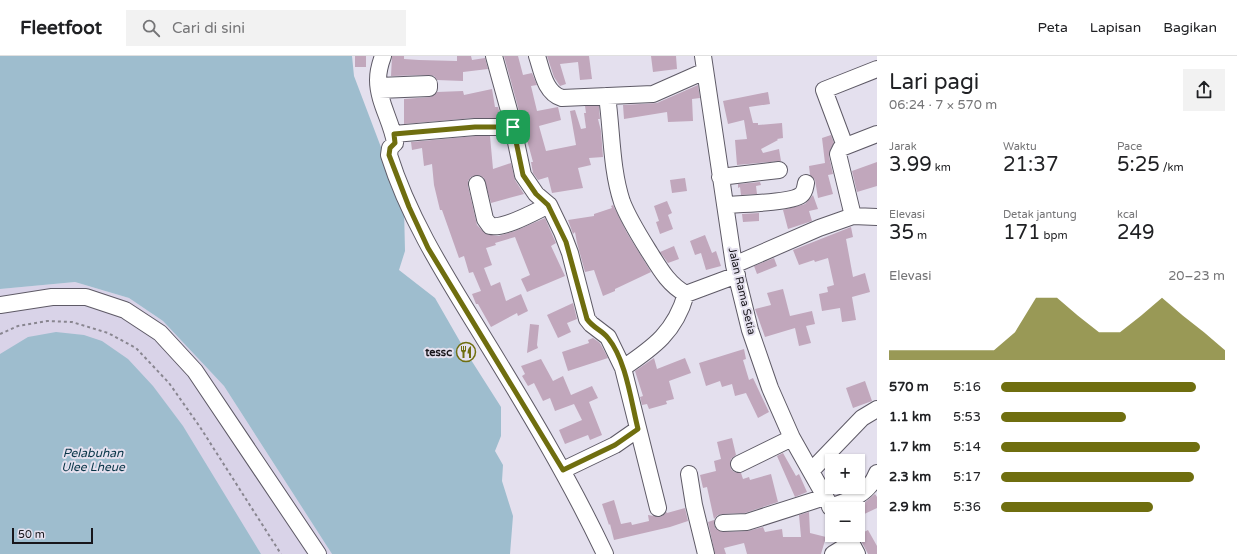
<!DOCTYPE html>
<html lang="id">
<meta charset="utf-8">
<style>
:root{--surface:#fff;--page:#f2f2f2;--text:#202124;--muted:#757577;--line:#e0e0e0;--accent:#6f6e0f}
body{margin:0;font-family:"Varela Round",sans-serif;background:var(--page);color:var(--text);height:100vh;display:flex;flex-direction:column;font-size:15px;white-space:nowrap}
*{box-sizing:border-box;margin:0}
p{font-size:13px;color:var(--muted)}
.icon{flex:none;width:22px;height:22px;fill:none;stroke:currentColor;stroke-width:2;stroke-linecap:round;stroke-linejoin:round}
.map{position:relative;flex:1;overflow:hidden}
.sheet{display:flex;flex-direction:column;background:var(--surface);width:360px}
.sheet>*{flex:none}
.buttons{position:absolute;left:825px;top:398px;display:grid;gap:8px}
.buttons a{display:grid;place-items:center;width:40px;height:40px;border-radius:0px;background:var(--surface);box-shadow:0 1px 3px #0004;font-size:20px}
.scale{position:absolute;left:12px;bottom:10px;width:81px;box-sizing:border-box;padding-left:4px;border:2px solid #18161b;border-top:0;font-size:11px;line-height:14px;white-space:nowrap;color:#18161b;-webkit-text-stroke:3px #e4e0ee;paint-order:stroke}
.pin{position:absolute;display:grid;place-items:center;width:34px;height:34px;color:#fff;margin:-17px;border-radius:8px;box-shadow:0 2px 6px #0006}
.round{display:grid;place-items:center;flex:none;width:42px;height:42px;border-radius:0px;background:var(--page)}
.overview{display:flex;align-items:center;justify-content:space-between;height:68px;padding:0 12px}
h1{font-size:22px;font-weight:600;line-height:30px}
.figures{display:grid;grid-template-columns:repeat(3,1fr);gap:6px;height:68px;padding:4px 12px}
.figures div{display:grid;align-content:center}
.figures b{font-size:20px;font-weight:600}
.figures small{font-size:11px;font-weight:400}
.figures p{font-size:11px}
.chart{height:112px;padding:8px 12px}
.chart p{display:flex;justify-content:space-between}
.chart svg{width:100%;height:72px;margin-top:4px;fill:var(--accent);opacity:.7}
ul{padding:0 12px;list-style:none;font-size:13px}
li{display:grid;grid-template-columns:64px 48px 1fr;align-items:center;height:30px}
li i{height:10px;border-radius:5px;background:var(--accent)}
header{display:flex;align-items:center;gap:24px;box-sizing:border-box;height:56px;padding:0 20px;background:var(--surface);border-bottom:1px solid var(--line)}
header strong{font-size:19px}
nav{display:flex;gap:22px;margin-inline-start:auto;font-size:14px}
.search{width:280px;height:36px;background:var(--page);display:flex;align-items:center;gap:10px;box-sizing:border-box;padding:0 14px;border-radius:0px;color:var(--muted);font-size:15px}
main{display:flex;flex:1;min-height:0}
.map>svg:first-child{display:block}
</style>
<header>
<strong>Fleetfoot</strong>
<div class="search"><svg class="icon" aria-label="search" viewBox="0 0 24 24"><circle cx="10" cy="10" r="6"/><path d="M15 15l6 6"/></svg>Cari di sini</div>
<nav><a>Peta</a><a>Lapisan</a><a>Bagikan</a></nav>
</header>
<main>
<div class="map">
<svg width="877" height="498" viewBox="0 0 877 498">
<rect width="100%" height="100%" fill="#e4e0ee"/>
<path fill="#d9d3e8" d="M75 226 129 242 163 265 224 330 332 498H0V233Z"/>
<path fill="#9ebdce" d="M0 0H352L354 20 404 152 405 195 399 214 435 242 466 296 501 351V380L495 395 503 409 502 425 513 460 510 498H332L224 330 163 265 129 242 75 226 0 233Z
M56 276 84 279 102 285 128 303 153 330 183 370 261 498H0V298L28 281Z"/>
<path fill="#c1a7bc" d="M355 0H366V11H355Z
M392 0H404V3L419 4 457 5V0H471L472 4 485 2 488 13 463 16V25L437 24 434 20 429 19 391 20Z
M504 0H518L523 19 532 17 537 29 531 30 537 55 558 51 561 64 539 70 546 95 576 89 570 55 575 54 581 73 586 72 584 57H586L585 50H599L600 63H598L601 75 603 101 589 102 591 109 578 112 583 132 552 137 548 121 538 124 533 117 531 106H533Z
M547 0H589L592 23 580 24 578 6 560 8 566 28 560 30 554 21Z
M651 0H676L677 13 653 16Z
M698 29 700 42 692 43 693 65 668 66 667 56 624 63 623 49 657 47Z
M492 33 495 51H498L501 62H474L404 68V43L430 41 437 36 463 35 464 39Z
M768 36 770 48 749 51 753 67H758V69L782 67 783 82 777 83 778 84 761 93 763 97 779 93 781 105 737 109 735 84 747 83 744 64 728 68 723 45Z
M831 79 834 87 830 94 829 100 833 118 828 119 833 138 818 142 815 124 810 119 809 110 825 107 822 82Z
M475 80H490L493 113 511 107 515 124 524 138 491 147 484 122 479 119 471 121 468 125V130L477 169 486 178 498 180 515 175 545 162 556 187 551 190 565 220 527 236 521 223 530 219 515 181 495 187 496 189 486 192 492 209 484 212 491 230 500 226 506 245 521 238 528 255 518 260 517 257 491 271 478 248H476L472 238 481 235 473 216 469 217 464 200 459 202 442 154H440L434 129 432 108 424 110 422 92 412 94 411 86Z
M877 106V130L857 136 852 115Z
M685 122 687 135 672 137 670 124Z
M760 126 761 129 756 130 757 138 741 139 740 131 738 132V128Z
M813 139 818 153 809 155 812 165 788 173 783 154 805 148Z
M667 145 672 157 668 159 673 173 660 178 656 166 659 165 654 150Z
M613 149 627 177 651 216 615 233V235L603 240 594 214 585 216 577 187 575 176 573 178 568 164 594 160V158L612 152 611 150Z
M759 157V165L743 166 742 158Z
M851 171 853 181 846 183 853 221 865 217 870 236 852 241 856 264 842 266 840 252 822 255 819 238 828 236 827 231 834 229 828 202 815 206 814 204 799 209 793 194Z
M705 179 712 197 716 195 721 210 706 214 701 197 695 199 690 185Z
M674 190 679 203 668 207 660 196Z
M774 202 777 210 757 218 754 210Z
M783 233 790 260 812 255 815 268 806 270 811 287 799 290 795 272 765 281 755 253 771 249 767 237Z
M573 247 577 263 567 267 571 276 558 282 547 259Z
M530 268 539 269 537 289 538 292 527 297Z
M593 282 600 287 608 302 568 315 562 296 589 287 588 284Z
M744 293 746 303 743 304 749 324 753 322 769 356 758 362 746 337 735 340 732 328 722 331 720 325 706 330 699 307Z
M654 302 657 313 685 302 691 317 669 325 674 343 666 345 667 348 649 353 647 348 642 349 640 341 643 340 635 315Z
M541 303 553 325 563 320 571 339 592 330 598 342 589 346 602 379 590 384 588 379 565 388 559 374 582 364 574 348 555 355 550 342 543 345 534 327 528 330 522 320 525 318 521 310Z
M865 325 872 345 853 352 846 332Z
M732 382 736 399 731 403 730 408 731 413 734 416 741 417 743 423 749 421 750 424 771 418 778 446 745 457 722 458 718 459 714 463 707 431 703 432 700 419 716 415 714 405 721 403 717 386Z
M783 397 796 420 799 418 807 436 795 441 777 400Z
M875 438 877 441V452L858 461V453L854 452 864 447Z
M614 444 621 468 631 466 632 469 649 465 648 459 660 461 667 456V457L685 452 688 465 670 471 614 484 610 468 609 469 602 448Z
M809 456 810 477 826 481 821 498H747L744 487 724 492 726 498H715L708 466 714 464 715 472 723 476 748 475 763 471 765 476 782 473 783 481H801L799 459Z
M868 474 877 490V498H868L858 479Z"/>
<g fill="none" stroke-linecap="round" stroke-linejoin="round">
<g stroke="#5e5a66" stroke-width="18">
<path id="minor" d="M383 0C380 8 378 16 378 24 378 46 392 66 395 87L390 92 389 99C410 166 449 225 485 284 528 354 570 424 605 498
M494 0 510 58 523 119 536 138 549 149 562 176 570 197 587 263 591 268 608 281 623 312 658 452
M537 0C542 15 545 37 562 42L653 38 705 15
M703 0 734 209 750 274 770 332 792 382 832 453
M429 28V32L379 34V30Z
M607 40C612 75 611 113 622 146 629 164 640 181 650 197 660 213 669 229 686 238L737 219
M394 78 475 71H513
M845 90 824 34 877 13
M720 121 779 114
M477 128 485 163 490 170C505 173 534 156 549 149
M725 149C740 148 791 147 801 139 805 136 805 132 806 127
M853 160 838 98 841 92 877 78
M734 209 819 172 853 160 877 161
M0 249 52 241H86L125 254 160 277 195 315 318 498
M623 312C654 291 675 276 686 238
M739 408 792 382
M563 414 615 389 638 373
M811 415 862 362 877 353
M689 418 694 449 706 498
M830 451C851 444 869 438 877 417
M723 467 747 466 825 441
M847 479 857 498
M833 498 851 487"/>
</g>
<path stroke="#898690" stroke-width="2" stroke-dasharray="3 3" stroke-linecap="butt" d="M0 278 18 270 47 265 72 266 108 277 136 292 169 327 200 371 281 498"/>
<use href="#minor" stroke="#fff" stroke-width="16"/>
</g>
<g fill="none" stroke-linecap="round" stroke-linejoin="round">
<g stroke="#fff" stroke-width="8">
<path id="route" d="M475 71H513L523 119 536 138 548 149 566 186 587 263C593 272 602 274 608 282 626 304 631 345 638 373L615 389 563 414 428 192 409 151 389 99 390 92 395 87 394 78Z"/>
</g>
<use href="#route" stroke="#6f6e0f" stroke-width="5"/>
</g>
<defs>
<g id="restaurant-ring" transform="scale(1)"><circle r="9.5" fill="#e4e0ee" stroke="#6f6e0f" stroke-width="1.5"/><path d="M-5-6h1v4h1v-4h1v4h1v-4h1v5L-1.5 .5V6h-2V.5L-5-1ZM5-6V6H3V1.5H1.5Q1.5-4 5-6Z" fill="#6f6e0f"/></g>
</defs>
<g fill-rule="evenodd">
<use href="#restaurant-ring" x="466" y="296"/>
</g>
<g text-anchor="middle" dominant-baseline="central" stroke-width="4" stroke-linejoin="round" paint-order="stroke">
<g font-size="11" fill="#18161b" stroke="#e4e0ee">
<text transform="translate(742 235) rotate(77)">Jalan Rama Setia</text>
</g>
<g font-size="11" font-weight="bold" fill="#18161b" stroke="#e4e0ee" text-anchor="end">
<text x="452" y="296">tessc</text>
</g>
<g font-size="12" font-style="italic" fill="#073447" stroke="#e4e0ee">
<text x="93" y="397">Pelabuhan<tspan x="93" dy="14">Ulee Lheue</tspan></text>
</g>
</g>
</svg>
<div class="buttons">
<a>+</a>
<a>−</a>
</div>
<div class="scale">50 m</div>
<div class="pin" style="left:513px;top:71px;background:#1e9e55"><svg class="icon" aria-label="arrive" viewBox="0 0 24 24"><path d="M6 21V4h12l-3 4 3 4H6"/></svg></div>
</div>
<section class="sheet">
<div class="overview"><div><h1>Lari pagi</h1><p>06:24 · 7 × 570 m</p></div><a class="round"><svg class="icon" aria-label="share" viewBox="0 0 24 24"><path d="M12 15V3M7 8l5-5 5 5M5 13v7h14v-7"/></svg></a></div>
<div class="figures">
<div><p>Jarak</p><b>3.99<small> km</small></b></div>
<div><p>Waktu</p><b>21:37</b></div>
<div><p>Pace</p><b>5:25<small> /km</small></b></div>
</div>
<div class="figures">
<div><p>Elevasi</p><b>35<small> m</small></b></div>
<div><p>Detak jantung</p><b>171<small> bpm</small></b></div>
<div><p>kcal</p><b>249</b></div>
</div>
<div class="chart"><p><span>Elevasi</span>20–23 m</p>
<svg viewBox="0 0 160 44" preserveAspectRatio="none"><path d="M0 44V38L10 38L20 38L30 38L40 38L50 38L60 27L70 6L80 6L90 17L100 27L110 27L120 17L130 6L140 17L150 27L160 38V44z"/></svg>
</div>
<ul>
<li><b>570 m</b>5:16<i style="width:87%"></i></li>
<li><b>1.1 km</b>5:53<i style="width:56%"></i></li>
<li><b>1.7 km</b>5:14<i style="width:89%"></i></li>
<li><b>2.3 km</b>5:17<i style="width:86%"></i></li>
<li><b>2.9 km</b>5:36<i style="width:68%"></i></li>
</ul>
</section>
</main>
